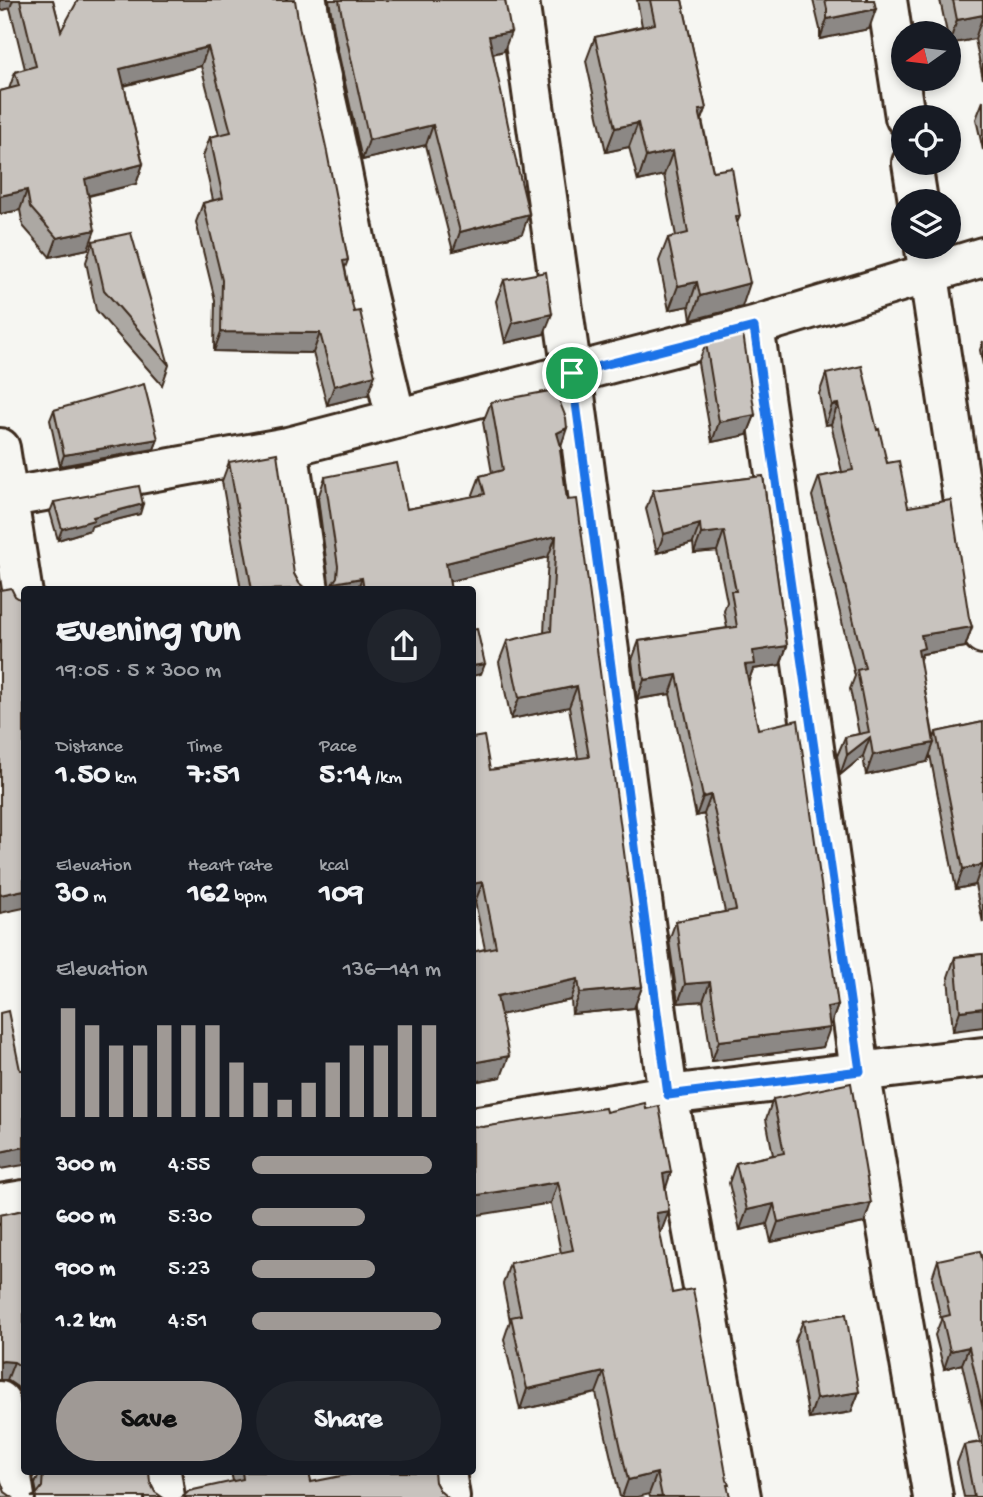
<!DOCTYPE html>
<meta charset="utf-8">
<style>
:root{--surface:#171b24;--page:#20242c;--text:#f1f3f6;--muted:#9ea1a6;--accent:#9f9995}
body{margin:0;font-family:"Gochi Hand",sans-serif;background:var(--page);color:var(--text);height:100vh;display:flex;flex-direction:column;font-size:26px;white-space:nowrap}
*{box-sizing:border-box;margin:0}
p{font-size:23px;color:var(--muted)}
.icon{flex:none;width:38px;height:38px;fill:none;stroke:currentColor;stroke-width:2;stroke-linecap:round;stroke-linejoin:round}
.map{position:relative;flex:1;overflow:hidden}
.details{position:absolute;left:21px;top:586px;width:455px;height:889px;display:flex;flex-direction:column;background:var(--surface);border-radius:7px;box-shadow:0 4px 10px #0003}
.details>*{flex:none}
.needle{width:46px;rotate:256deg}
.buttons{position:absolute;left:891px;top:21px;display:grid;gap:14px}
.buttons a{display:grid;place-items:center;width:70px;height:70px;border-radius:50%;background:var(--surface);box-shadow:0 4px 10px #0003;font-size:35px}
.pin{position:absolute;display:grid;place-items:center;width:60px;height:60px;color:#fff;margin:-30px;border:4px solid #fff;border-radius:50%;box-shadow:0 2px 7px #0007}
.round{display:grid;place-items:center;flex:none;width:74px;height:74px;border-radius:37px;background:var(--page)}
.headline{display:flex;align-items:center;justify-content:space-between;height:119px;padding:0 35px}
h1{font-size:38px;font-weight:800;line-height:52px}
.stats{display:grid;grid-template-columns:repeat(3,1fr);gap:10px;height:119px;padding:7px 35px}
.stats div{display:grid;align-content:center}
.stats b{font-size:30px;font-weight:800}
.stats small{font-size:19px;font-weight:400}
.stats p{font-size:19px}
.chart{height:196px;padding:14px 35px}
.chart p{display:flex;justify-content:space-between}
.chart svg{width:100%;height:126px;margin-top:7px;stroke:var(--accent);stroke-width:6}
.action{display:flex;gap:14px;margin-top:auto;padding:14px 35px}
.action a{flex:1;height:80px;border-radius:42px;background:var(--accent);color:#111;font-size:28px;font-weight:800;line-height:80px;text-align:center}
.action a+a{background:var(--page);color:var(--text)}
ul{padding:0 35px;list-style:none;font-size:23px}
li{display:grid;grid-template-columns:112px 84px 1fr;align-items:center;height:52px}
li i{height:18px;border-radius:9px;background:var(--accent)}
.map>svg:first-child{display:block}
</style>
<div class="map">
<svg width="983" height="1497" viewBox="0 0 983 1497">
<rect width="100%" height="100%" fill="#f6f6f2"/>
<filter id="ink" filterUnits="userSpaceOnUse"><feTurbulence type="fractalNoise" baseFrequency=".0143" numOctaves="2"/><feDisplacementMap in="SourceGraphic" scale="14" xChannelSelector="R" yChannelSelector="G"/><feConvolveMatrix kernelMatrix="1 2 1 2 8 2 1 2 1" color-interpolation-filters="sRGB"/></filter>
<g filter="url(#ink)">
<g fill="none" stroke-linecap="round" stroke-linejoin="round">
<g stroke="#3b2a1e" stroke-width="44">
<path id="street" d="M307 0 314 46 340 162 363 279 396 419
M519 0 572 373 668 1095 741 1497
M887 0 905 117
M912 163 918 201
M925 249 983 634
M754 326 860 1071 933 1497
M288 447 309 590
M0 448 24 601
M0 499 288 447 754 326 983 257
M472 1127 668 1095 983 1057
M0 1204 24 1200
M0 1401 15 1497
M161 1472 165 1497
M446 1472 450 1497"/>
</g>
<use href="#street" stroke="#f6f6f2" stroke-width="38"/>
</g>
<path fill="#aca8a3" stroke="#3b2a1e" stroke-width="2" d="M0 0H53L61 31H300L348 260 345 268 368 395 327 405 313 353 214 351 215 300 196 222 203 203 213 200 203 156 210 137 219 135 201 66 124 86 143 164 136 184 89 196 88 249 50 257 23 226 20 210 0 214V91L9 89 15 72 25 69 10 8 0 11Z
M329 0H505L504 51 493 54 522 234 453 251 426 145 362 160 336 42Z
M637 0H682L706 109 702 120 713 171 740 216 737 223 742 307 691 320 689 306 669 310 659 261 668 238 676 236 664 175 638 181 629 147 606 152 586 61 595 37 642 26Z
M813 0H874L869 29 820 39V29Z
M940 0H983V79L975 39 949 44 948 33H947Z
M983 101V150L976 119Z
M93 241 169 365 162 385 96 310 86 262Z
M504 280 544 334 505 343 496 301Z
M983 341V365L980 350Z
M706 343 755 415 747 435 712 442 698 363Z
M826 374 877 430 887 463 908 507 969 618 972 627 965 647 922 654 919 660 934 739 936 732 983 722V923L975 885 956 889 930 755 927 762 866 775 863 756 840 775 837 756 845 737 859 734 850 689 855 676 812 496 819 477 842 472 831 424 825 425 819 394Z
M491 402 561 446 560 454 642 987 634 1008 572 1014 571 1000 501 1014V1077L472 1082V952L485 949 475 902 490 770 578 758 569 707 511 719 499 662 507 641 544 633 548 557 449 581 451 590H330L318 498 325 477 407 509 472 497 480 476 492 473 483 422Z
M54 410 158 439 154 449 60 466 50 420Z
M229 462 294 574 299 583 306 590H241L222 481Z
M763 476 787 646 780 665 753 669 748 681 758 729 838 1005 831 1024H829L823 1047 712 1061 703 1001 678 1003 669 940 676 921 725 912 704 814 696 816 670 694 637 699 632 660 639 641 727 628 724 611 727 602 717 551 694 553 693 543 657 553 646 509 653 490Z
M54 502 140 514 91 526 90 530 58 540 50 512Z
M983 954 953 1031 948 977 955 957Z
M773 1099 864 1223 771 1242 767 1224 740 1230 729 1183 736 1163 773 1155 766 1119Z
M606 1112 665 1190 661 1232H659L672 1293 730 1497H650L649 1494 637 1497H620L596 1393 520 1410 504 1339 510 1321 503 1284 510 1263 561 1253 551 1203 483 1127Z
M24 1210V1398H22L17 1387 7 1380H0V1215Z
M938 1260 983 1262V1497H964L957 1463 964 1445 980 1442 962 1364 944 1369 935 1335 941 1320 932 1278Z
M803 1321 859 1392 851 1412 809 1419 795 1341Z
M40 1472H149L37 1494 35 1484Z
M231 1472H309L311 1482H435L440 1491 233 1481Z"/>
<path fill="#8c8885" stroke="#3b2a1e" stroke-width="2" d="M0 0H13L10 8 0 11Z
M876 9 869 29 820 39 827 19Z
M983 15 975 39 949 44 957 20Z
M511 32 504 51 482 56 489 36Z
M208 47 201 66 113 88 120 69Z
M706 109 697 132 699 110Z
M638 123 629 147 606 152 615 128Z
M433 125 426 145 362 160 369 140Z
M673 151 664 175 638 181 646 157Z
M143 164 136 184 78 198 85 179Z
M27 190 20 210 0 214V196Z
M529 214 522 234 453 251 460 232Z
M95 230 88 249 50 257 57 238Z
M697 282 689 306 669 310 678 286Z
M750 283 742 307 691 320 700 296Z
M552 314 544 334 505 343 513 323Z
M221 332 320 333 313 353 214 351Z
M375 375 368 395 327 405 334 386Z
M838 404 831 424 825 425 832 405Z
M755 415 747 435 712 442 719 422Z
M567 428 560 449 557 433Z
M158 439 154 449 60 466 64 455Z
M143 504 140 514 91 526 90 530 58 540 62 529 93 517Z
M700 524 693 543 657 553 664 534Z
M724 531 717 551 694 553 701 534Z
M556 536 548 557 439 584 446 563Z
M362 578 357 590H330L333 583Z
M972 627 965 647 922 654 916 668 910 669 921 635Z
M787 646 780 665 753 669 748 683 745 665 753 651Z
M485 664 481 674 472 676V666Z
M677 675 670 694 637 699 644 680Z
M577 686 569 707 511 719 519 698Z
M870 737 863 756 840 775 847 755Z
M934 743 927 762 866 775 873 755Z
M711 795 704 814 696 816 703 797Z
M982 865 975 885 956 889 963 869Z
M483 882 475 902 472 903V884Z
M24 890V908L0 913V895Z
M578 979 571 1000 490 1017 497 996Z
M710 982 703 1001 678 1003 685 984Z
M642 987 634 1008 572 1014 580 993Z
M838 1005 831 1024 820 1026 827 1007Z
M983 1008V1027L953 1031 960 1011Z
M830 1028 823 1047 712 1061 719 1041Z
M509 1056 501 1077 472 1082V1063Z
M24 1147V1165L0 1169V1152Z
M671 1172 664 1194 663 1174Z
M558 1182 551 1203 472 1216V1196Z
M871 1203 864 1223 771 1242 778 1222Z
M774 1204 767 1224 740 1230 747 1210Z
M669 1211 661 1232 648 1234 656 1213Z
M969 1347 962 1364 944 1369 950 1351Z
M3 1361 14 1362 7 1380H0V1362Z
M604 1372 596 1393 520 1410 527 1389Z
M859 1392 851 1412 809 1419 816 1399Z
M657 1473 649 1494 637 1497H622L628 1480Z"/>
<path fill="#c8c3be" stroke="#3b2a1e" stroke-width="2" d="M20 0H53L61 31 78 0H295L300 31 326 147 348 260 343 261 354 312 360 311 375 375 334 386 320 333 221 332 222 280 203 203 223 198 210 137 231 132 208 47 120 69 143 164 85 179 95 230 57 238 30 207 27 190 0 196V91L19 86 15 72 36 66Z
M339 0H505L511 32 489 36 513 148 529 214 460 232 433 125 369 140 343 22Z
M650 0H682L706 109 699 110 713 171 732 168 740 216 736 217 750 283 700 296 697 282 678 286 668 238 688 233 673 151 646 157 638 123 615 128 595 37 655 24Z
M825 0H874L876 9 827 19V9Z
M953 0H983V15L957 20Z
M131 233 169 365 104 290 93 241Z
M546 272 552 314 513 323 504 280Z
M743 333 755 415 719 422 706 343Z
M862 366 877 430 879 429 887 463 899 461 908 507 951 500 969 618 972 627 921 635 924 648 918 650 934 743 873 755 870 737 847 755 845 737 869 732 857 670 865 668 819 477 853 470 838 404 832 405 826 374Z
M144 384 158 439 64 455 54 410Z
M555 390 566 418 567 428 557 433 562 450H560L567 500 577 499 642 987 580 993 578 979 497 996 509 1056 472 1063V952L496 947 483 882 472 884V738L484 736 490 770 589 757 577 686 519 698 507 641 551 631 556 536 446 563 451 590H364L362 578 333 583 337 577 338 566 325 477 397 463 407 509 485 494 480 476 503 470 491 402Z
M277 453 294 574 299 583 306 589 252 590 229 462Z
M763 476 787 646 753 651 755 664 745 665 758 729 798 720 838 1005 827 1007 830 1028 719 1041 710 982 685 984 676 921 736 910 711 795 703 797 677 675 644 680 639 641 737 627 731 591H736L724 531 701 534 700 524 664 534 653 490Z
M139 486 143 504 93 517 94 520 62 529 54 502Z
M11 588 15 596 24 602V890L0 895V590Z
M477 629 485 664 472 666V630Z
M983 722V869L982 865 963 869 936 732Z
M983 954V1008L960 1011 955 957Z
M8 1011 20 1070H24V1147L0 1152V1013Z
M851 1083 871 1203 778 1222 774 1204 747 1210 736 1163 784 1153 773 1099Z
M645 1103 646 1109 659 1106 671 1172 663 1174 669 1211 656 1213 672 1293 693 1289 727 1480 729 1485H727L730 1497H662L657 1473 628 1480 604 1372 527 1389 511 1317 521 1315 510 1263 573 1250 558 1182 472 1196V1126L483 1127 605 1108 606 1112Z
M24 1210V1370L23 1368 14 1362 3 1361 0 1362V1215Z
M980 1251 983 1262V1410L969 1347 950 1351 942 1317 950 1315 938 1260Z
M846 1314 859 1392 816 1399 803 1321Z
M983 1442V1497H974L964 1445Z
M43 1472H149L150 1482 155 1492 162 1497H31L36 1495 42 1487Z
M242 1472H309L311 1482 361 1472H434L435 1482 440 1491 447 1497H182L185 1495 189 1491 243 1479Z
M0 1479 5 1492 12 1497H0Z"/>
</g>
<g fill="none" stroke-linecap="round" stroke-linejoin="round" filter="url(#ink)">
<g stroke="#fff" stroke-width="14">
<path id="route" d="M754 327 860 1071 668 1095 572 373Z"/>
</g>
<use href="#route" stroke="#1a73e8" stroke-width="9"/>
</g>
</svg>
<div class="buttons">
<a><svg class="needle" viewBox="-14 -14 28 28"><path d="M0-13l5 13h-10z" fill="#e53935"/><path d="M0 13l5-13h-10z" fill="#9ea1a6"/></svg></a>
<a><svg class="icon" aria-label="locate" viewBox="0 0 24 24"><circle cx="12" cy="12" r="6"/><path d="M12 2v4M12 18v4M2 12h4M18 12h4"/></svg></a>
<a><svg class="icon" aria-label="layers" viewBox="0 0 24 24"><path d="M12 4l9 5-9 5-9-5zM3 14l9 5 9-5"/></svg></a>
</div>
<div class="pin" style="left:572px;top:373px;background:#1e9e55"><svg class="icon" aria-label="arrive" viewBox="0 0 24 24"><path d="M6 21V4h12l-3 4 3 4H6"/></svg></div>
<section class="details">
<div class="headline"><div><h1>Evening run</h1><p>19:05 · 5 × 300 m</p></div><a class="round"><svg class="icon" aria-label="share" viewBox="0 0 24 24"><path d="M12 15V3M7 8l5-5 5 5M5 13v7h14v-7"/></svg></a></div>
<div class="stats">
<div><p>Distance</p><b>1.50<small> km</small></b></div>
<div><p>Time</p><b>7:51</b></div>
<div><p>Pace</p><b>5:14<small> /km</small></b></div>
</div>
<div class="stats">
<div><p>Elevation</p><b>30<small> m</small></b></div>
<div><p>Heart rate</p><b>162<small> bpm</small></b></div>
<div><p>kcal</p><b>109</b></div>
</div>
<div class="chart"><p><span>Elevation</span>136–141 m</p>
<svg viewBox="0 0 160 44" preserveAspectRatio="none"><path d="M5 44V6M15 44V12M25 44V19M35 44V19M45 44V12M55 44V12M65 44V12M75 44V25M85 44V32M95 44V38M105 44V32M115 44V25M125 44V19M135 44V19M145 44V12M155 44V12"/></svg>
</div>
<ul>
<li><b>300 m</b>4:55<i style="width:95%"></i></li>
<li><b>600 m</b>5:30<i style="width:60%"></i></li>
<li><b>900 m</b>5:23<i style="width:65%"></i></li>
<li><b>1.2 km</b>4:51<i style="width:100%"></i></li>
</ul>
<div class="action"><a>Save</a><a>Share</a></div>
</section>
</div>
